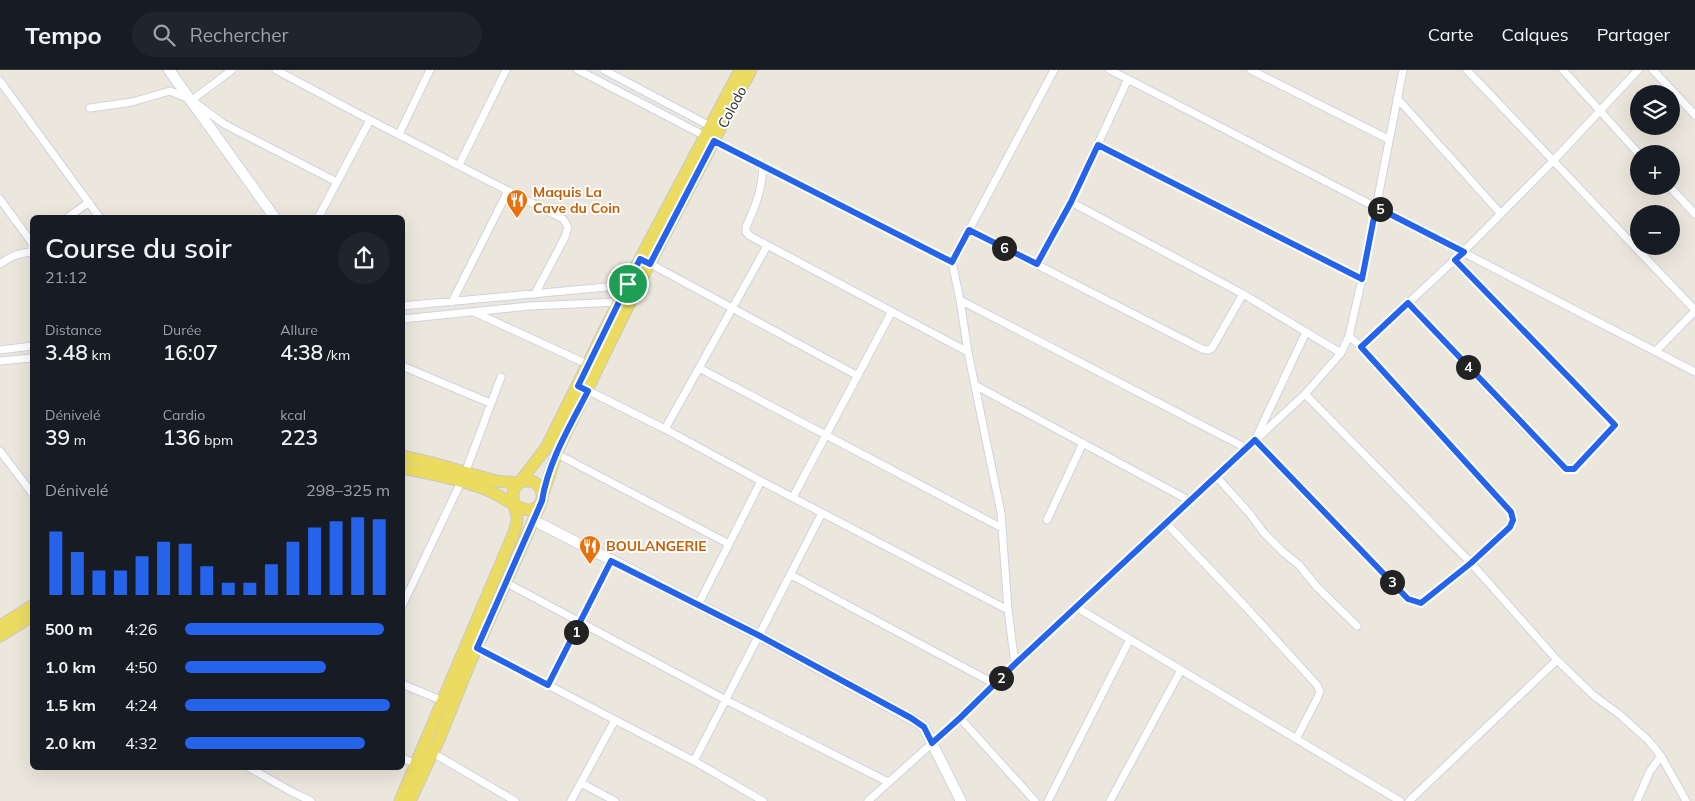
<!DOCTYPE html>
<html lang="fr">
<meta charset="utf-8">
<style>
:root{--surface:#171b24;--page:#20242c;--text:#f1f3f6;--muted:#9ea1a6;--line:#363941;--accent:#2563eb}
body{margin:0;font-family:Mulish,sans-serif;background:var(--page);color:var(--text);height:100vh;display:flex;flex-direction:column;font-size:19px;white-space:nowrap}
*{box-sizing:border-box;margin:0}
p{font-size:16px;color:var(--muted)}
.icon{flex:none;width:28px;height:28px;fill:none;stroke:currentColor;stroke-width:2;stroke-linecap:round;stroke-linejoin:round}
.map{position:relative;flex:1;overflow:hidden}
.details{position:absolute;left:30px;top:145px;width:375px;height:555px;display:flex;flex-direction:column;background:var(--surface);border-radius:8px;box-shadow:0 5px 20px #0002}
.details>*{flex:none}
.buttons{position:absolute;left:1630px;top:15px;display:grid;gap:10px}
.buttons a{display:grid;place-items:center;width:50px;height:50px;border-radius:50%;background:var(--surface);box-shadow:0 5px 20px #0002;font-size:25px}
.pin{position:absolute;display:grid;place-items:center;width:42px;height:42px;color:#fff;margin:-21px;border:2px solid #fff;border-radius:50%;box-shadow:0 1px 5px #0007}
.km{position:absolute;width:25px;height:25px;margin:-12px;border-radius:50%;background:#222;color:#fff;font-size:14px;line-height:25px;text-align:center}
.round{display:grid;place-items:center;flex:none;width:52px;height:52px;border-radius:26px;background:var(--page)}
.summary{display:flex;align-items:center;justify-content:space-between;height:85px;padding:0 15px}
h1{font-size:28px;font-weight:600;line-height:38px}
.stats{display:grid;grid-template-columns:repeat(3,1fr);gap:8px;height:85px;padding:5px 15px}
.stats div{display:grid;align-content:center}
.stats b{font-size:21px;font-weight:600}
.stats small{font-size:14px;font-weight:400}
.stats p{font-size:14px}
.chart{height:140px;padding:10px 15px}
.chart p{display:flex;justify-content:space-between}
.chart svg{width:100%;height:90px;margin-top:5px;stroke:var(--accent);stroke-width:6}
ul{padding:0 15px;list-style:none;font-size:16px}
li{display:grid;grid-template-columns:80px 60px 1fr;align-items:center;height:38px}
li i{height:12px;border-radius:6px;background:var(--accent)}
header{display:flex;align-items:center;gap:30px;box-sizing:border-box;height:70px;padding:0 25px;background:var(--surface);border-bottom:1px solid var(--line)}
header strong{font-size:24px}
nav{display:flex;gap:28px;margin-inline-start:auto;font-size:18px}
.search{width:350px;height:45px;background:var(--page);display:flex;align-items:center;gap:12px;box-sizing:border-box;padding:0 18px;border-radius:28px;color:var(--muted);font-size:19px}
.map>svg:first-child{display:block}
</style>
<header>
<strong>Tempo</strong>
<div class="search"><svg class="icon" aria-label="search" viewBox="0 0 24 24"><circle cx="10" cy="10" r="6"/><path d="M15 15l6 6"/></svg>Rechercher</div>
<nav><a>Carte</a><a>Calques</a><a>Partager</a></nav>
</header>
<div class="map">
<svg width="1695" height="731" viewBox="0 0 1695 731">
<rect width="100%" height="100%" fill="#ebe7dc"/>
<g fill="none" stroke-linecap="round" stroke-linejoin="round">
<g stroke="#d1d2e2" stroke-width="9">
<path id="street" d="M276 0 370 50 563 149 568 157 565 167 535 224
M578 0 705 66
M604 0 710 56
M1110 0 1695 302
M1251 0 1388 69
M1467 0 1695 240
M1563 0 1639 84
M1653 0 1695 45
M0 11 100 148
M1397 28 1501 144
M196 33 224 54 337 112
M90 38 132 32 170 21 192 30 232 0
M399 64 430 0
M714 71 952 192
M1098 75 1362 209
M459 95 506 0
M763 95C762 120 756 135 746 157V162L750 166 968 282
M1669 116 1695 144
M0 129 32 173V182
M1071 132 1243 224 1341 283
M67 148 89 132
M318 148 370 50
M969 160 1202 279 1208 280 1212 278 1243 224
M647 192 858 306
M0 194C11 186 19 183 32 182
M1037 194 1071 132 1128 9
M960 230 1246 378
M452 232 508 121
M1408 233 1557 392 1566 399H1574L1615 355 1455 190
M402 236 628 215
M474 242 587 294
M402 249 529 236 619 232
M1306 262 1255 370 1408 529 1421 533 1471 493 1509 457 1513 450 1511 442 1361 277 1349 266
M1361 277 1464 181 1553 91 1638 0
M0 280 32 276
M1656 281 1695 241
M0 291 32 288
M402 296 490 333
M699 298 1002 458
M975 315 1190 431
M585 319 665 359 761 411 1008 540
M1305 324 1471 493 1557 590 1593 625 1619 644 1649 671 1661 686 1686 731
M665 359 767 176
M0 381 32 423
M557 384 729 474
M465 403 501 307
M1216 406 1250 444 1264 463 1283 482 1299 495 1317 517 1357 556
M793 427 891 243
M1047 450 1083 373
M1166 453 1245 536 1317 615 1320 621 1318 627 1296 669
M791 505 995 614
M505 512 726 630 888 712
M698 535 761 411
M402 536 461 412
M1076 537 1400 731
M477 578 694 691 763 731
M1015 594 1008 540 1001 443 968 282 960 230 952 192 1054 0
M402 614 443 631
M548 615 611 491
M960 648 1035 731
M433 683 515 731
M402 688 416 694
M694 691 822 443
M250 698 292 722 311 731
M581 713 615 731
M571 731 615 650
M868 731 960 648 1015 594 1305 324 1341 283 1349 266 1362 209 1403 0
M1048 731 1130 569
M1110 731 1181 600
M1409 731 1557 590
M1637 731 1650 701 1661 686"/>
</g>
<g stroke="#d1d2e2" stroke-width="12">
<path id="secondary" d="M169 0 275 148
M533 450 760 566 919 653 924 657 961 731"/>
</g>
<g stroke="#c8c8c8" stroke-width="13">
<path id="primary" d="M402 386 429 392 496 411 519 413 546 378 640 189 740 0
M543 424 559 377 640 212 751 0
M0 556 32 536
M0 566 32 546
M400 731 515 460C516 456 517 452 517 449 517 441 513 434 513 426 512 416 521 409 530 411 536 412 539 415 541 420 545 429 539 439 530 440 522 441 500 426 492 422 468 411 429 403 402 398
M410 731 440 667 469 595 541 433"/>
</g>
<use href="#street" stroke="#fff" stroke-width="7"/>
<use href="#secondary" stroke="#fff" stroke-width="10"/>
<use href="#primary" stroke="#ebdc61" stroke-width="11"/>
</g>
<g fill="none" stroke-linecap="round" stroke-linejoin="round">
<g stroke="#fff" stroke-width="10">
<path id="route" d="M714 71 952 192 969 160 1037 194 1071 132 1098 75 1362 209 1376 137 1464 182 1455 190 1615 355 1574 399H1566L1408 233 1361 277 1511 442 1513 450 1510 457 1471 493 1421 533 1408 529 1255 370 1015 594 960 648 932 673 924 657 911 648 760 566 611 491 548 615 477 578 542 431C548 392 570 356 588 321L578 316 640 189 650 194Z"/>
</g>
<use href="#route" stroke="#2563eb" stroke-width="6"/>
</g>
<defs>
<g id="restaurant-pin" transform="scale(1.125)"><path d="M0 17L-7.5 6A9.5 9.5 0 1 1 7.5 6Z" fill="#e8710a" stroke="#fff"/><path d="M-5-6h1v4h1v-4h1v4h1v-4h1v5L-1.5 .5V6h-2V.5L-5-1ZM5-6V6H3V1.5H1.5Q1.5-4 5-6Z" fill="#fff"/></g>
</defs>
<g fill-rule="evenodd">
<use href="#restaurant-pin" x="517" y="130"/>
<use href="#restaurant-pin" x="590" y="476"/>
</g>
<g text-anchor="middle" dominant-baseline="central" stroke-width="4" stroke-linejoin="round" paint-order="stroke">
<g font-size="14" fill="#2a2a2a" stroke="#fff">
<text transform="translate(732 37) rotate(-62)">Colodo</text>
</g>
<g font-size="14" font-weight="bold" fill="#c56008" stroke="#fff" text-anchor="start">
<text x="533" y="122">Maquis La<tspan x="533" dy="16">Cave du Coin</tspan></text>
<text x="606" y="476">BOULANGERIE</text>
</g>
</g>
</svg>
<div class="buttons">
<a><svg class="icon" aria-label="layers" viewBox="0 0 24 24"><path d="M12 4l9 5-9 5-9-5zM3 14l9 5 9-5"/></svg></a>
<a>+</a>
<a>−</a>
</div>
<div class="pin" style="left:628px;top:214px;background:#1e9e55"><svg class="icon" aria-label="arrive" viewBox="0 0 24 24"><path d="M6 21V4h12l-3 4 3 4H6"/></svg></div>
<b class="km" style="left:576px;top:562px">1</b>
<b class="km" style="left:1001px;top:608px">2</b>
<b class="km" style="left:1392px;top:512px">3</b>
<b class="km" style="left:1468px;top:297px">4</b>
<b class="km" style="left:1380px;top:139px">5</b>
<b class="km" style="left:1004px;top:178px">6</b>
<section class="details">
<div class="summary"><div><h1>Course du soir</h1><p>21:12</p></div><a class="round"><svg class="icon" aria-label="share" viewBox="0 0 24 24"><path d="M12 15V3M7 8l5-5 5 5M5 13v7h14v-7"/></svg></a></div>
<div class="stats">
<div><p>Distance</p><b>3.48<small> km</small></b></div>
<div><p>Durée</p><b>16:07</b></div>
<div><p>Allure</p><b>4:38<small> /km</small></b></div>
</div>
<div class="stats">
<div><p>Dénivelé</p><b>39<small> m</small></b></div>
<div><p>Cardio</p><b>136<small> bpm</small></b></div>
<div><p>kcal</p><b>223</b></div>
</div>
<div class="chart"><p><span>Dénivelé</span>298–325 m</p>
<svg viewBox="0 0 160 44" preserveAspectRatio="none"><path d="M5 44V13M15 44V23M25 44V32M35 44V32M45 44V25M55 44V18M65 44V19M75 44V30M85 44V38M95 44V38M105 44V29M115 44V18M125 44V11M135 44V8M145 44V6M155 44V7"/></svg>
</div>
<ul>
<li><b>500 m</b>4:26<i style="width:97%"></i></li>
<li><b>1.0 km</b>4:50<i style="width:69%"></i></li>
<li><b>1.5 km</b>4:24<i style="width:100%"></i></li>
<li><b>2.0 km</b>4:32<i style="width:88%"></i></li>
</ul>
</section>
</div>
